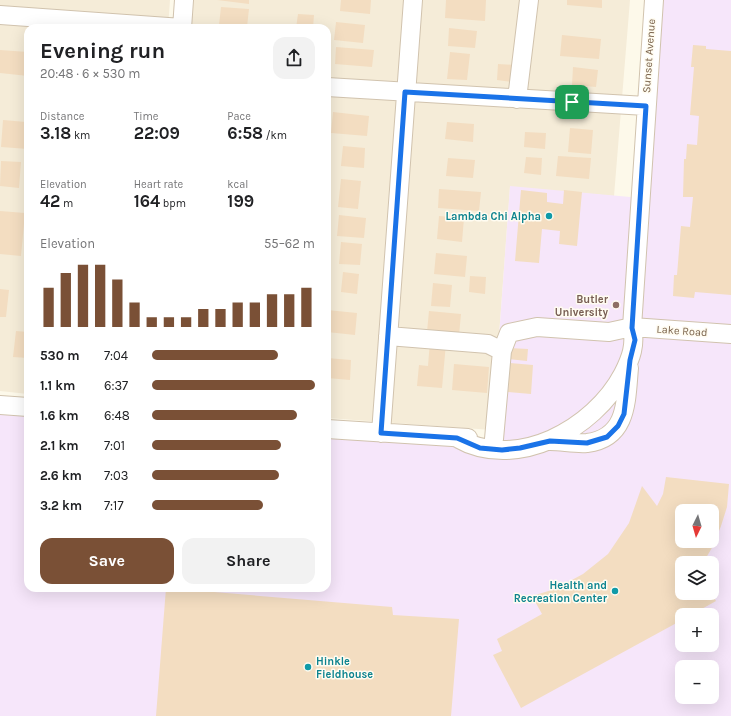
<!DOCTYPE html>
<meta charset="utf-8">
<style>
:root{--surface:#fff;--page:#f2f2f2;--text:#202124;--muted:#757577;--accent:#7a5036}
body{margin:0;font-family:Karla,sans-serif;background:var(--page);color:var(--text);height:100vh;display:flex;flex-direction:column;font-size:15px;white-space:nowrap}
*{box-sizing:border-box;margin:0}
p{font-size:13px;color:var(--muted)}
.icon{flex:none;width:22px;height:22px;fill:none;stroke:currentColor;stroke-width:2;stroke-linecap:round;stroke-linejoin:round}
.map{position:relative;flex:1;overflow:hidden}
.details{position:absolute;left:24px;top:24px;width:307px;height:568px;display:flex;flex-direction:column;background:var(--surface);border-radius:12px;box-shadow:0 4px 16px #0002}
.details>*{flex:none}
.needle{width:26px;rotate:185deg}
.buttons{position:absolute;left:675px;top:504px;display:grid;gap:8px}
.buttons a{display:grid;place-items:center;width:44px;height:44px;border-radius:8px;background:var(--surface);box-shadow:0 4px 16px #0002;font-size:20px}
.pin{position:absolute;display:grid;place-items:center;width:34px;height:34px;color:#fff;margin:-17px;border-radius:8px;box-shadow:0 2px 6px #0006}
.round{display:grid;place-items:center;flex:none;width:42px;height:42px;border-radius:12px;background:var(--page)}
.summary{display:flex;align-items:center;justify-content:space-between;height:68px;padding:0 16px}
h1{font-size:22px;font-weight:700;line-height:30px}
.metrics{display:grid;grid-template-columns:repeat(3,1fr);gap:6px;height:68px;padding:4px 16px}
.metrics div{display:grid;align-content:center}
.metrics b{font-size:17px;font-weight:700}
.metrics small{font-size:11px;font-weight:400}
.metrics p{font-size:11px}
.chart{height:112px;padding:8px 16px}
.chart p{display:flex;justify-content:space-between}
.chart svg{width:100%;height:72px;margin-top:4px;stroke:var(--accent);stroke-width:6}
.action{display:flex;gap:8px;margin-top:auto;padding:8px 16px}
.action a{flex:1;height:46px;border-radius:12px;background:var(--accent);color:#fff;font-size:16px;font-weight:700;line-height:46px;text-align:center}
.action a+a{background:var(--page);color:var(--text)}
ul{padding:0 16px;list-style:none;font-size:13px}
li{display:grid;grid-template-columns:64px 48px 1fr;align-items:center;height:30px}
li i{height:10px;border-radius:5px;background:var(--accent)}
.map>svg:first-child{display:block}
</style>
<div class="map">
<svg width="731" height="716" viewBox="0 0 731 716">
<rect width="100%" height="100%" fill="#fdf9ea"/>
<path fill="#f5ecd8" d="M0 0H170L168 28H28V394L0 391Z
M193 0H630L614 196 510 187 492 430 327 418V28H191Z"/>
<path fill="#f6e6fa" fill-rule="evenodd" d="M656 0H731V716H0V411L28 413V588H327V434L491 446 510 186 641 198ZM682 511H712V541H682ZM682 563H712V593H682ZM682 615H712V645H682ZM682 667H712V697H682Z"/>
<path fill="#f3ddc1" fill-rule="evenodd" d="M217 0H249V4Z
M341 0H371L370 14 340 11Z
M446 0H486L485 21 445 18Z
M567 0H602V8L567 5Z
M221 7 249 9 247 27 219 25Z
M298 14 314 15 313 28H296Z
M336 22 365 25 363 43 334 40Z
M449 28 477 31 475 48 448 46Z
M562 35 601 39 599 59 560 56Z
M693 45 706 46V49L731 51V295L695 292 694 298 673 296 674 275H677L681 226 690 227 693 197H683L684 159H686L687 144 697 145 699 116 690 115 694 67H691Z
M336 47 374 50 372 67 335 64Z
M0 50 28 52V76L0 73Z
M450 52 470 54 467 80 447 79Z
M498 64 515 65 513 82 497 80Z
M573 67 598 70 596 87 572 85Z
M333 112 369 116 367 136 331 133Z
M3 120 26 122 25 138H28V149L1 147Z
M447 122 474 124 473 142 445 139Z
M570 128 593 130 591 154 568 152Z
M525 132 546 133 545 149 524 147Z
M343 146 365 148 364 168 341 166Z
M558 156 591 158 589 179 556 176Z
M526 157 542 158 541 175 524 173Z
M448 158 475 160 473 178 446 176Z
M1 161 21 162 19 188 0 186Z
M341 179 361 181 358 209 338 207Z
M439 189 481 192 479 211 438 208Z
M521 190 547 193V202L563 204 564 190 582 192 577 246 559 244 560 231 542 229 539 263 515 261Z
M0 211 25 213 21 256 0 254Z
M339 215 366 218 364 238 337 236Z
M439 216 464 218 462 242 437 239Z
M341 242 362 244 360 265 339 264Z
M436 253 467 256 465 277 434 274Z
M343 272 359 274 357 294 341 292Z
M470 276 486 277 485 294 469 292Z
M433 283 452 285 450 307 431 306Z
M0 289 9 290 6 317H0Z
M327 310 357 313 355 335 327 332Z
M429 311 461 314 459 335 427 332Z
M16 331 28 332V358L13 357Z
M430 341 446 343 442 388 417 386 419 365 428 366Z
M509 348 528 349 527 361 508 359Z
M327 358 351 360 350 380 327 378Z
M510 363 533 365 531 394 508 392Z
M454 364 489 367 487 393 452 390Z
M666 477 729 484 727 507 721 526 713 546 703 563H682V593H711L716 601 691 615H682V620L521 708 493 655 502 651 497 639 542 614 532 596 555 589 583 574 608 554 629 523 642 486 657 506 663 494ZM682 511H712V541H682Z
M166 588 392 607 393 615 459 619 451 716H156Z"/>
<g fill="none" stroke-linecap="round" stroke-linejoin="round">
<g stroke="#d1c3ae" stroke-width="20">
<path id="minor" d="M0 15 182 28
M182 28 184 0
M327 87 646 106
M517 99 529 0
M388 336 488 344 502 351
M0 405 28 407
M327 429 468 438
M381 433 413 0
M457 438C516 472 594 429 623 374 631 358 636 345 632 327L654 0
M494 439 502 351 509 333 537 327 609 332 632 327 731 334
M550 441C562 441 575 444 587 443 628 438 626 400 629 368"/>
</g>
<use href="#minor" stroke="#fff" stroke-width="18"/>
</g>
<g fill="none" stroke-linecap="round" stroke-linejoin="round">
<g stroke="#fff" stroke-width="8">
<path id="route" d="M405 92 646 106 632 328 635 340 630 360 624 414 618 426 607 437 587 443 550 441 520 448 502 450 480 448 457 438 381 433Z"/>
</g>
<use href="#route" stroke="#1a73e8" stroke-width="5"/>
</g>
<g fill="#0f9aa8" stroke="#fffcf1" stroke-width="1.5">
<circle cx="549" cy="216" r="4"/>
<circle cx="615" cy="591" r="4"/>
<circle cx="308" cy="667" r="4"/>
</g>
<circle fill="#8d6e63" stroke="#fffcf1" stroke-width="1.5" cx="616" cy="305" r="4"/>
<g text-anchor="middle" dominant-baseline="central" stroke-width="3" stroke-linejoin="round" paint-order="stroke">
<g font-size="11" fill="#7a634c" stroke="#fffcf1">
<text transform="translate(649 56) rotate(-86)">Sunset Avenue</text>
<text transform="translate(682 331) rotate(4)">Lake Road</text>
</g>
<g font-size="11" font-weight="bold" fill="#0d838f" stroke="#fffcf1" text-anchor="end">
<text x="541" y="216">Lambda Chi Alpha</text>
<text x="607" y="585">Health and<tspan x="607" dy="13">Recreation Center</tspan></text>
<text x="316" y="661" text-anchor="start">Hinkle<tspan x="316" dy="13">Fieldhouse</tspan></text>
</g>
<g font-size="11" font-weight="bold" fill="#785e54" stroke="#fffcf1" text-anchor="end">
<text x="608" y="299">Butler<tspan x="608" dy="13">University</tspan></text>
</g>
</g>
</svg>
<div class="buttons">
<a><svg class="needle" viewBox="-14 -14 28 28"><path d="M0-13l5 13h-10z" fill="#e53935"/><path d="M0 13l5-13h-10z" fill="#757577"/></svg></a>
<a><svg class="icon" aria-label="layers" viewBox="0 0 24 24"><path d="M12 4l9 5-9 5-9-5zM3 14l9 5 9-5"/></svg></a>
<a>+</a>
<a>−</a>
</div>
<div class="pin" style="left:572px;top:102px;background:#1e9e55"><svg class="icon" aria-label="arrive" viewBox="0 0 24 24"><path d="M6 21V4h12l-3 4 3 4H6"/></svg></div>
<section class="details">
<div class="summary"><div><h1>Evening run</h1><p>20:48 · 6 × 530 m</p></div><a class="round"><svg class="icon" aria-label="share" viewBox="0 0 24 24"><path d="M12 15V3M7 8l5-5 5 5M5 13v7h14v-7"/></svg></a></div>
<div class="metrics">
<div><p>Distance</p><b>3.18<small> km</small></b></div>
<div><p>Time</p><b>22:09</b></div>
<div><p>Pace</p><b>6:58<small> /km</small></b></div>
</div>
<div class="metrics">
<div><p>Elevation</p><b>42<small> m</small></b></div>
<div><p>Heart rate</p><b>164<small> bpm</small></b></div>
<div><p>kcal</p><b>199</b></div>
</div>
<div class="chart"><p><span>Elevation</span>55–62 m</p>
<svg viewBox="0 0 160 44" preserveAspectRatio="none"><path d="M5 44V20M15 44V11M25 44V6M35 44V6M45 44V15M55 44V29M65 44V38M75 44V38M85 44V38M95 44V33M105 44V33M115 44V29M125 44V29M135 44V24M145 44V24M155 44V20"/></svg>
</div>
<ul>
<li><b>530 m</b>7:04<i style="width:77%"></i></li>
<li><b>1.1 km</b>6:37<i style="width:100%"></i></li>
<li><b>1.6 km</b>6:48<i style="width:89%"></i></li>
<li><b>2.1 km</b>7:01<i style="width:79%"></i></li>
<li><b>2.6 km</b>7:03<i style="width:78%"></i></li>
<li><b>3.2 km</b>7:17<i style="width:68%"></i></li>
</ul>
<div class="action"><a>Save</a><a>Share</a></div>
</section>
</div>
